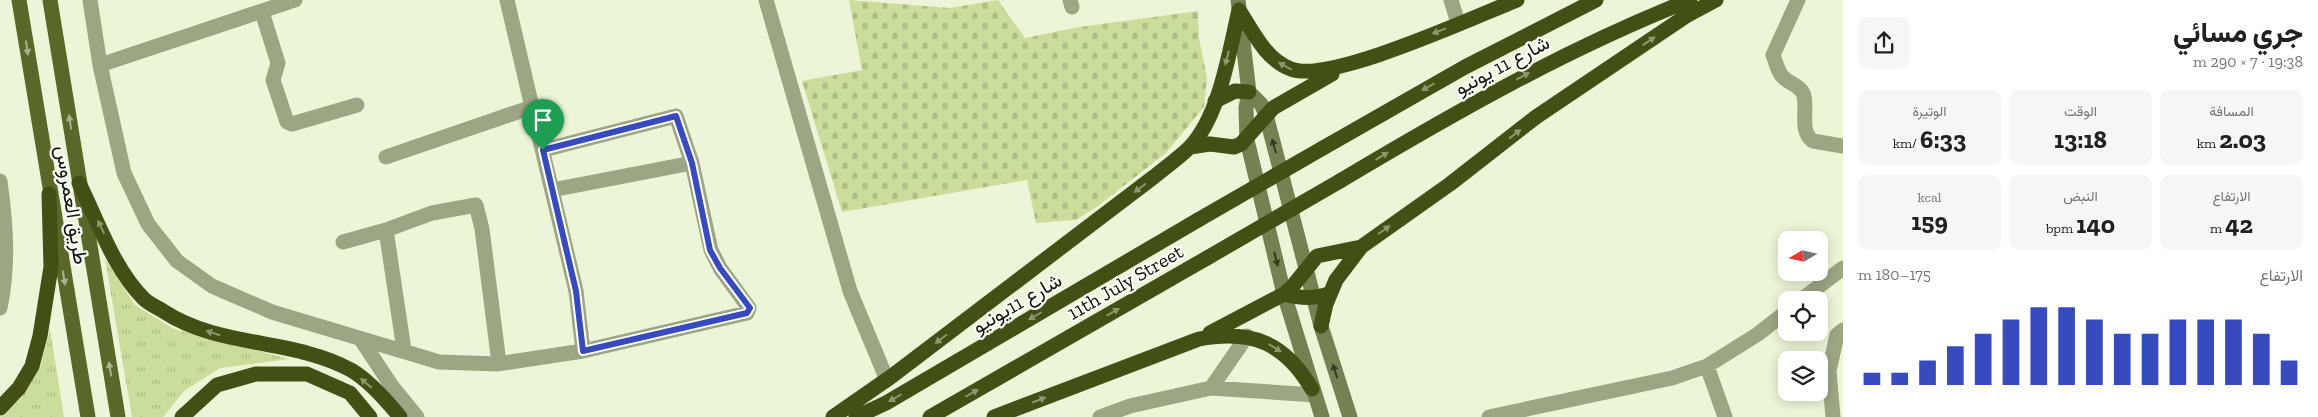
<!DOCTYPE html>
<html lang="ar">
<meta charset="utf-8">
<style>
:root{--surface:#fff;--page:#f6f6f6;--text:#202124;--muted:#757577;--accent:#384bbe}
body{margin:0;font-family:"Zilla Slab",Vazirmatn,serif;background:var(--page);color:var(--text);direction:rtl;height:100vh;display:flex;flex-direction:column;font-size:19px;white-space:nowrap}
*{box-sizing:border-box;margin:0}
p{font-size:16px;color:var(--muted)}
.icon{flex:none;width:28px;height:28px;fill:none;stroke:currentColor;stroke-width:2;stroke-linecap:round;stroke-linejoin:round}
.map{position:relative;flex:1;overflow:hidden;direction:ltr}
.sheet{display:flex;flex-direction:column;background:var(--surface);width:475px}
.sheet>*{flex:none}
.needle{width:32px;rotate:261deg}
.fabs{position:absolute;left:1778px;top:231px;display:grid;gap:10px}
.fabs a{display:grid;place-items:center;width:50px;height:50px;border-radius:10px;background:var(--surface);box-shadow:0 2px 12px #0003;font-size:25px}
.pin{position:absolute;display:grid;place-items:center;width:42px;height:42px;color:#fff;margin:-51px -21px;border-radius:50% 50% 50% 0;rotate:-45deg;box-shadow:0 0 5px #0007}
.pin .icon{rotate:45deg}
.round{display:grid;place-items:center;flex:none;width:52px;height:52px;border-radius:10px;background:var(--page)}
.head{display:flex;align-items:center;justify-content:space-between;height:85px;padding:0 15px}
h1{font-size:28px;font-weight:800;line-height:38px}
.figures{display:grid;grid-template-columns:repeat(3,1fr);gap:8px;height:85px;padding:5px 15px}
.figures div{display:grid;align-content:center;border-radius:10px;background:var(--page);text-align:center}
.figures b{font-size:25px;font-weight:800}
.figures small{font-size:14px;font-weight:400}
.figures p{font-size:14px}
.chart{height:140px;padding:10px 15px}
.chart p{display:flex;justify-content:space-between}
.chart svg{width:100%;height:90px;margin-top:5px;stroke:var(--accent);stroke-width:6}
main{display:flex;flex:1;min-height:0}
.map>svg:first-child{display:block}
</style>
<main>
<section class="sheet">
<div class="head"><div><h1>جري مسائي</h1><p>19:38 · 7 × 290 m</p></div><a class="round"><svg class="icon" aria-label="share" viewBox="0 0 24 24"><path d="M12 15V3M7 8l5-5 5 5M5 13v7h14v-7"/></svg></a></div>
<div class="figures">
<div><p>المسافة</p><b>2.03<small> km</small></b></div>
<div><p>الوقت</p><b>13:18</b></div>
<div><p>الوتيرة</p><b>6:33<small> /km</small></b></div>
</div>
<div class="figures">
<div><p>الارتفاع</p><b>42<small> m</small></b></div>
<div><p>النبض</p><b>140<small> bpm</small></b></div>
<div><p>kcal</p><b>159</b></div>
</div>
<div class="chart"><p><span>الارتفاع</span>175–180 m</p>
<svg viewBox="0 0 160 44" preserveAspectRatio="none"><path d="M5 44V38M15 44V38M25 44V32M35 44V25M45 44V19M55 44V12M65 44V6M75 44V6M85 44V12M95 44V19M105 44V19M115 44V12M125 44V12M135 44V12M145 44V19M155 44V32"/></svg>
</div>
</section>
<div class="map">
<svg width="1843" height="417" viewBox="0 0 1843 417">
<defs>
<pattern id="grass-tufts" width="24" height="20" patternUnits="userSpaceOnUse" patternTransform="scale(1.25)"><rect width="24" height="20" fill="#cbdd9b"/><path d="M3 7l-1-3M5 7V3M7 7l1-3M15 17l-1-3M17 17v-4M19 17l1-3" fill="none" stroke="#adbd84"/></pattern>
<pattern id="cemetery-stones" width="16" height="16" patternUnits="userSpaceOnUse" patternTransform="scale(1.25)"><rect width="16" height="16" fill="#cbdd9b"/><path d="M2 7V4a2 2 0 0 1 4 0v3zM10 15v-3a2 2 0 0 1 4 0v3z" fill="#adbd84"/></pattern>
</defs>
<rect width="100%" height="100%" fill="#ecf5d7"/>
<path fill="url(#grass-tufts)" d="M105 259 135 305 174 329 290 359 220 368 184 391 163 417H132Z
M50 329 64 417H0L21 398 41 364Z"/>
<path fill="url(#cemetery-stones)" d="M849 0 950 8 998 0 1025 38 1079 27 1198 11 1199 38 1207 78 1204 107 1166 153 1098 206 1076 220 1036 223 1027 180 842 212 802 81 862 70Z"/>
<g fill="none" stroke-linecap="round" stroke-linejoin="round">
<path stroke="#9ca685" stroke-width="15" d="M90 0 100 65 124 173 148 224 177 261 212 286 272 312 439 362 497 364 583 351 747 313 749 308 720 268 711 250 692 163 676 116 543 150
M766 0 850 291 887 380
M1070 0 1072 7
M1451 0 1458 23
M1798 0 1773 55C1776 62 1777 70 1782 76 1788 83 1799 85 1803 93 1809 106 1798 131 1813 141L1843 146
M262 12 278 63 273 80 287 122 292 124 357 105
M100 65 295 0
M532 107 576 291 583 351
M386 157 532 107 507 0
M0 181C6 224 9 265 0 308
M552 190 692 163
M386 230 432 213 476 205 482 229 499 363
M343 242 386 230 404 350
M1801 300 1843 268
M360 338 391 385 417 417
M1707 366 1725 417
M1211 388 1315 395
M1100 417 1130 406 1211 388 1247 336
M1489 417 1672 378 1707 366 1758 334 1786 312
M1833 417 1829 371 1837 335 1843 330"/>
<path stroke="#758151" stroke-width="15" d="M1238 0 1249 92 1246 108 1247 140 1284 294 1322 417
M1249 92 1261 104 1266 115 1321 326 1350 417"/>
<path stroke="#596729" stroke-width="15" d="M19 0 88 417
M50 0 118 417"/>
<path stroke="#435015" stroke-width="15" d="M1239 10C1253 32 1266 60 1291 69 1329 84 1474 17 1517 0
M1215 101 1235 91 1249 92
M1190 147 1210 144 1234 147 1241 144 1273 108 1332 74
M1323 148 1465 67 1596 0
M1340 181C1454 113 1566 49 1690 0
M79 183C98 221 113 268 144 299 149 304 157 307 163 311 219 348 292 338 351 370 370 381 387 401 400 417
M1284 294C1299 298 1315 300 1330 293
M1321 326 1326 304 1336 280 1361 247 1450 184 1536 117 1686 16 1716 0
M1210 333 1284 294 1292 287 1317 256 1361 247
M0 408 19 388 32 366 40 336 51 267 49 194
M182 417 217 385 256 374H307L350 393 370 417
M833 417 892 376 1155 176C1166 167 1180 157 1190 147 1220 115 1229 52 1239 10
M856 417 886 403 1198 220
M930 417 1207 258
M994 417 1199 339C1252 329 1285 343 1312 389"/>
<path stroke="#435015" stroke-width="15" d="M1198 220 1323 148
M1207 258 1340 181"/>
</g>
<defs><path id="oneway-solid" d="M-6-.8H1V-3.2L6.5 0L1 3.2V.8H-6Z" transform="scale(1.25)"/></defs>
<g fill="#8d9670">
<use href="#oneway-solid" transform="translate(1439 31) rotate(159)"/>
<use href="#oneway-solid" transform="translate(1649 41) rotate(-34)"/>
<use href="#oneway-solid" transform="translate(1227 58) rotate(104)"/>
<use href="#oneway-solid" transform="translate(1285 66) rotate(-151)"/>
<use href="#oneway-solid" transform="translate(1523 76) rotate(-28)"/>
<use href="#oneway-solid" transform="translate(1428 87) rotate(151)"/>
<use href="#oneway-solid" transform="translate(1515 134) rotate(-38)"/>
<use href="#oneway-solid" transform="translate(1382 156) rotate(-31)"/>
<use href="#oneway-solid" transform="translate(1140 188) rotate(143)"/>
<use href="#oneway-solid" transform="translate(101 227) rotate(-116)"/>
<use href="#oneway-solid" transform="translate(1384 230) rotate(-35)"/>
<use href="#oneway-solid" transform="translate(1113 312) rotate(-30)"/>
<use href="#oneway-solid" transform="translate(1035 316) rotate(150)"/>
<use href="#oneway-solid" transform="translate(213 333) rotate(-163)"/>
<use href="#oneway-solid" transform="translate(941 339) rotate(143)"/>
<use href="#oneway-solid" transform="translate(1275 348) rotate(32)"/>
<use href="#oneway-solid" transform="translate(366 383) rotate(-140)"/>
<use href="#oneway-solid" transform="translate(972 393) rotate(-30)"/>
<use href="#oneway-solid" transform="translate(895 398) rotate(150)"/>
<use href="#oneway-solid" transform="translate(1039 400) rotate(-21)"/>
</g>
<g fill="#aab290">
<use href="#oneway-solid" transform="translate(27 48) rotate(81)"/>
<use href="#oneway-solid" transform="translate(70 122) rotate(-99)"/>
<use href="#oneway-solid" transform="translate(64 278) rotate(80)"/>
<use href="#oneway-solid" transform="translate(110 369) rotate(-100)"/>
</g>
<g fill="#353b24">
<use href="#oneway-solid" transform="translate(1274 146) rotate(-105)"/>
<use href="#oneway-solid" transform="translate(1276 259) rotate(76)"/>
<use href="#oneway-solid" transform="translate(1335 371) rotate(-108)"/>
</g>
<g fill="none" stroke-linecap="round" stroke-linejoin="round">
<g stroke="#fff" stroke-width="10">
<path id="route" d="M676 116 692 163 710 250 720 268 750 308 747 313 583 351 576 291 543 150Z"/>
</g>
<use href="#route" stroke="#384bbe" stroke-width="6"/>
</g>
<g text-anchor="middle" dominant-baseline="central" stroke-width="4.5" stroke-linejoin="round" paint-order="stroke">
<g font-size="20" fill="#12150b" stroke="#fcfef8">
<text transform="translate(1502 65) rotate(-28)">شارع 11 يونيو</text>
<text transform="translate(72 205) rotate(81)">طريق العمروس</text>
<text transform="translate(1125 282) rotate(-30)">11th July Street</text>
<text transform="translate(1017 303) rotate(-30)">شارع 11يونيو</text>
</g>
</g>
</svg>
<div class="fabs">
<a><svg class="needle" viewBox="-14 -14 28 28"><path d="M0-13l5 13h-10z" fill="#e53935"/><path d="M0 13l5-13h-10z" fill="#757577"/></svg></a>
<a><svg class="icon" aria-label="locate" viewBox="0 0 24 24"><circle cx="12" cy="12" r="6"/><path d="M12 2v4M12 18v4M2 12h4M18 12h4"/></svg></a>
<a><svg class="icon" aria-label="layers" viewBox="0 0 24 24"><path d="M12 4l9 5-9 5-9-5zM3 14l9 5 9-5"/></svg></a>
</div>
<div class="pin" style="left:543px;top:150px;background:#1e9e55"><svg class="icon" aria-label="arrive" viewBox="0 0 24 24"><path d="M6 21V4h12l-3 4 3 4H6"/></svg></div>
</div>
</main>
